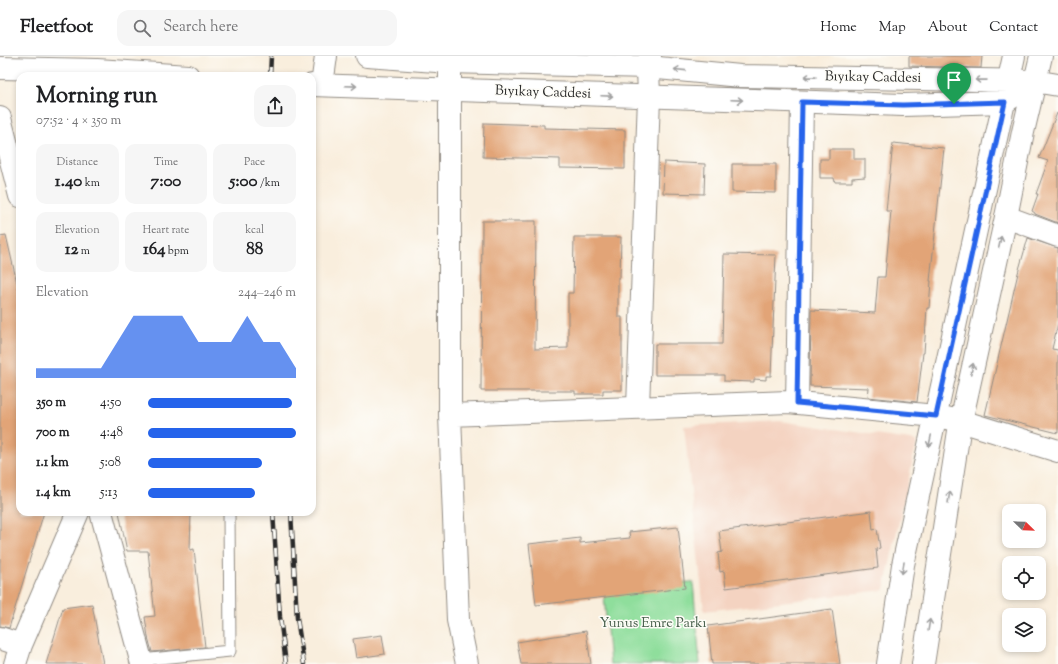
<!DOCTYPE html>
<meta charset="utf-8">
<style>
:root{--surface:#fff;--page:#f6f6f6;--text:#202124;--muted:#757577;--line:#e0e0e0;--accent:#2563eb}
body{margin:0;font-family:"Sorts Mill Goudy",serif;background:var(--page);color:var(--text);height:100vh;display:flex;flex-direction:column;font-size:15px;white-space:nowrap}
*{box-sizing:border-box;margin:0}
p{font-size:13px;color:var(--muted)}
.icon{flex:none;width:22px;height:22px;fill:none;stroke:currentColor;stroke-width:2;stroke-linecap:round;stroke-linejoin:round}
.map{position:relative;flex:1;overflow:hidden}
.sheet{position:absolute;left:16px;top:16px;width:300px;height:444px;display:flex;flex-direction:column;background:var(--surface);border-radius:12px;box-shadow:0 2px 6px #0003}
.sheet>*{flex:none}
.needle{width:26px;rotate:113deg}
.tools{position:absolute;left:1002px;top:448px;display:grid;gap:8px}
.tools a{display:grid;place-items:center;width:44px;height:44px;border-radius:8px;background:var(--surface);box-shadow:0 2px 6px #0003;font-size:20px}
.pin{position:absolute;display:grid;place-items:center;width:34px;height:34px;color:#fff;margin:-41px -17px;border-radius:50% 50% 50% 0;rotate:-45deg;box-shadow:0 0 4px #0007}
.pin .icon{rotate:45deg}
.round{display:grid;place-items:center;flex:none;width:42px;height:42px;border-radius:12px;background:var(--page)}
.headline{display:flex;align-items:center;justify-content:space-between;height:68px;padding:0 20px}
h1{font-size:22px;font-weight:800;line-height:30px}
.figures{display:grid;grid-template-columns:repeat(3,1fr);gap:6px;height:68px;padding:4px 20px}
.figures div{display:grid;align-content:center;border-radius:10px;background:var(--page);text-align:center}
.figures b{font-size:17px;font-weight:800}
.figures small{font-size:11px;font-weight:400}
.figures p{font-size:11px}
.chart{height:112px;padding:8px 20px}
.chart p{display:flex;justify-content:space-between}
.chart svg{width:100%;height:72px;margin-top:4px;fill:var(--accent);opacity:.7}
ul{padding:0 20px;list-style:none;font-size:13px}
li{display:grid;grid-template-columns:64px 48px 1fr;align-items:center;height:30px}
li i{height:10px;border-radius:5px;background:var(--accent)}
header{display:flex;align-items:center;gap:24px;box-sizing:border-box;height:56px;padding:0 20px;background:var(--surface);border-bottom:1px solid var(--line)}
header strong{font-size:19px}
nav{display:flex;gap:22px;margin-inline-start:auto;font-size:14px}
.search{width:280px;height:36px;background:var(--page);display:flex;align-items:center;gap:10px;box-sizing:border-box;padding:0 14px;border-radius:12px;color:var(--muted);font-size:15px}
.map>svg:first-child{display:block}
</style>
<header>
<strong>Fleetfoot</strong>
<div class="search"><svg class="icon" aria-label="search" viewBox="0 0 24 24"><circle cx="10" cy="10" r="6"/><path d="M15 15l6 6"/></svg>Search here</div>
<nav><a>Home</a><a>Map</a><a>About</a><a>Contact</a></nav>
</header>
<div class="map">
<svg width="1058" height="608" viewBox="0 0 1058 608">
<rect width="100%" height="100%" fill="#fdfcf7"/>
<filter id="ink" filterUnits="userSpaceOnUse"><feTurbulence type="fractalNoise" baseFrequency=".025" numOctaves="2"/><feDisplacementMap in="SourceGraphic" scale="8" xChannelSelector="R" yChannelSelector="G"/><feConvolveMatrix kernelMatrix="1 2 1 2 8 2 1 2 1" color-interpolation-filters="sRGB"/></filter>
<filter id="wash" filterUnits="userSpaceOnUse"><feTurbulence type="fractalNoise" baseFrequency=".012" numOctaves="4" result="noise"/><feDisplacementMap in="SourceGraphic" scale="16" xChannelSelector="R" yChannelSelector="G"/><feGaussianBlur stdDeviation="0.9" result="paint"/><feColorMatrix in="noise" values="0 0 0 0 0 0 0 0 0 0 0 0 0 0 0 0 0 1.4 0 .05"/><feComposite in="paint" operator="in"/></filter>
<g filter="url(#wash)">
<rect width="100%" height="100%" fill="#f9eedd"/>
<path fill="#f4d3c1" d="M780 365 917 385 884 534 704 555 684 370Z"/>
<path fill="#8fde9c" stroke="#5d8464" d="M693 526 700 608H610L603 529Z"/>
<g id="blocks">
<path fill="#e2a477" d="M909 0H982L981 12 909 10Z
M1057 57H1058V167L1035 158V157L1032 155 1038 138H1036L1048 105 1039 102Z
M484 67 544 69V72L625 74V113L560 112V103L483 101Z
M893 87 944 92 930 225H931L929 252H927L924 297H923L917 346 868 341 869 332 810 330 811 254 875 257 878 221H885L891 155H886Z
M829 93H854V103H865V121L852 122V126H835L834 122H820V103H829Z
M664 106 705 108 704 138 663 137Z
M732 108H776V137L732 136Z
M482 165H536L535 293 568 292V237H573L574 181H621L620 221H618V261H622V334H603V338H575V335H481Z
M6 179 20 240V456H44L9 572 0 570V180Z
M1028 182 1058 192V267L1052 293 1058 294V377L985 359 1018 217Z
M724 198 776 199 771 320H766V324L754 323V326L724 325V319H655V288H722Z
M871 455 873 474 877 473 880 492 876 493 878 512 726 532 724 515 720 516 718 497 722 496 719 475Z
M119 456H191L190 494 194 493 205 591 152 596 148 581 145 561 155 560 148 495H127Z
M678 471 685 532 536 549 529 488 580 482V487L630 482 629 476Z
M92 548 103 608H46L63 552Z
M832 553 840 608H712L708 570Z
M586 575 591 608H521L517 586Z
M382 579 385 598 356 602 353 583Z"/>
</g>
</g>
<g filter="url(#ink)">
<use href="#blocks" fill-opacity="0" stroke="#928c84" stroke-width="1"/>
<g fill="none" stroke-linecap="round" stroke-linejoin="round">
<g stroke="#928c84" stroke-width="13">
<path id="service" d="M141 604 230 595 229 456"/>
</g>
<g stroke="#928c84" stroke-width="24">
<path id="minor" d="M450 0V359L458 564 467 608
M1034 25 1058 29
M322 29 326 0
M1006 161 1058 180
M797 347 802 46
M638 351 649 41 648 11 650 0
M450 359 788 346 936 360 961 365 1058 395
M0 582 21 589
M15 608 21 589 78 456"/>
</g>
<g stroke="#928c84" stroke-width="24">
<path id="tertiary" d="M367 0 450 6 648 11 740 20 1034 25
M0 12 97 14 188 20
M312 29 903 49 1005 46 1034 25
M0 62 20 140
M101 456 142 608
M888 608 903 509 1014 0
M923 608 959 375 1006 161 1023 76 1041 0"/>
</g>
<use href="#service" stroke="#fff" stroke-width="11"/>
<use href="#minor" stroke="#fff" stroke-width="22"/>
<use href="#tertiary" stroke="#fff" stroke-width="22"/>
<g stroke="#2b2b2b" stroke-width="4.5">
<path id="rail" d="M270 20 271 0
M273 456 280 561 286 608
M291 456 297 562 304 608"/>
</g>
<use href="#rail" stroke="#fdfcf7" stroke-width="3" stroke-dasharray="9" stroke-linecap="butt"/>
</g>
<defs><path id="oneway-shaft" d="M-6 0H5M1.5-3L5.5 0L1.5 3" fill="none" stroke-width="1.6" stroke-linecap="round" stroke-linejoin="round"/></defs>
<g stroke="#a0a0a0">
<use href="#oneway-shaft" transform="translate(680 14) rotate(-174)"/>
<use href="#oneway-shaft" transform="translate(810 21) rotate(-179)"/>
<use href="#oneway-shaft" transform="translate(981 24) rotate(-179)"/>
<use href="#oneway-shaft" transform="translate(351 30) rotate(2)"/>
<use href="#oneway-shaft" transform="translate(607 40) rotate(2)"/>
<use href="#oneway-shaft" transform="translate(737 44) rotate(2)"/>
<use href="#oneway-shaft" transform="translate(1000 186) rotate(-78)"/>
<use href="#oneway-shaft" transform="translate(972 313) rotate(-78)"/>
<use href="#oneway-shaft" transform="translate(930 385) rotate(102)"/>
<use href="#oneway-shaft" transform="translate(949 441) rotate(-81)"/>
<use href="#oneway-shaft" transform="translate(903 512) rotate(100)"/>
<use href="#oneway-shaft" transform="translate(929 569) rotate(-81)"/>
</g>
</g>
<g fill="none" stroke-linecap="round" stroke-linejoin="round" filter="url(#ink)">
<g stroke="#fff" stroke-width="8">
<path id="route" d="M802 46 903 49 1005 46 936 360 797 347Z"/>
</g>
<use href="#route" stroke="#2563eb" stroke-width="5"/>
</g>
<g text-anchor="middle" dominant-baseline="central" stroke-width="3" stroke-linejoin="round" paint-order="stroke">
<g font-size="14" fill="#2b2b2b" stroke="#fdfcf7">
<text transform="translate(873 22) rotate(1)">Bıyıkay Caddesi</text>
<text transform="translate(543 37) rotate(2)">Bıyıkay Caddesi</text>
</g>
<g font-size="14" fill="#49614d" stroke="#fdfcf7">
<text x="653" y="568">Yunus Emre Parkı</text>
</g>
</g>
</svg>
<div class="tools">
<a><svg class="needle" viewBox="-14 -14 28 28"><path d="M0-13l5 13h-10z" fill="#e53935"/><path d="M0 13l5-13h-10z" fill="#757577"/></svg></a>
<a><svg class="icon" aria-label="locate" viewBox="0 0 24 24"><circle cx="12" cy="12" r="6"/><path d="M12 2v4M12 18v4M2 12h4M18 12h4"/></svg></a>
<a><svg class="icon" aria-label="layers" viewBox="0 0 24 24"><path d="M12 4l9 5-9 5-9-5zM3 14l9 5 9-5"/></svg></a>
</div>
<div class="pin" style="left:954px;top:48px;background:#1e9e55"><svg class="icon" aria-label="arrive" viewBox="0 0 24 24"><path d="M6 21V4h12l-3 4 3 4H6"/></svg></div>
<section class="sheet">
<div class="headline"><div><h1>Morning run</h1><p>07:52 · 4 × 350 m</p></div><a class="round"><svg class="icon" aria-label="share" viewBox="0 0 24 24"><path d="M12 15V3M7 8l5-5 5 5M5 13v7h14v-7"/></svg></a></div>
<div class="figures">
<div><p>Distance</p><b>1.40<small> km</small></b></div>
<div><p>Time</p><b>7:00</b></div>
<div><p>Pace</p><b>5:00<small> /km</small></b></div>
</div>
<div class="figures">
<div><p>Elevation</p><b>12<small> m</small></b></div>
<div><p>Heart rate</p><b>164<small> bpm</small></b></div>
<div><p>kcal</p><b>88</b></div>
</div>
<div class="chart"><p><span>Elevation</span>244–246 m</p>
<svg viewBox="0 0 160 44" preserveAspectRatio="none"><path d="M0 44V38L10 38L20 38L30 38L40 38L50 22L60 6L70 6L80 6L90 6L100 22L110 22L120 22L130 6L140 22L150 22L160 38V44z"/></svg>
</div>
<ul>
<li><b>350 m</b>4:50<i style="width:97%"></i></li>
<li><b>700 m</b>4:48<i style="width:100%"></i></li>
<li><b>1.1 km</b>5:08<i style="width:77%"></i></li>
<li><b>1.4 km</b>5:13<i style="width:72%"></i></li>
</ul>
</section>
</div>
